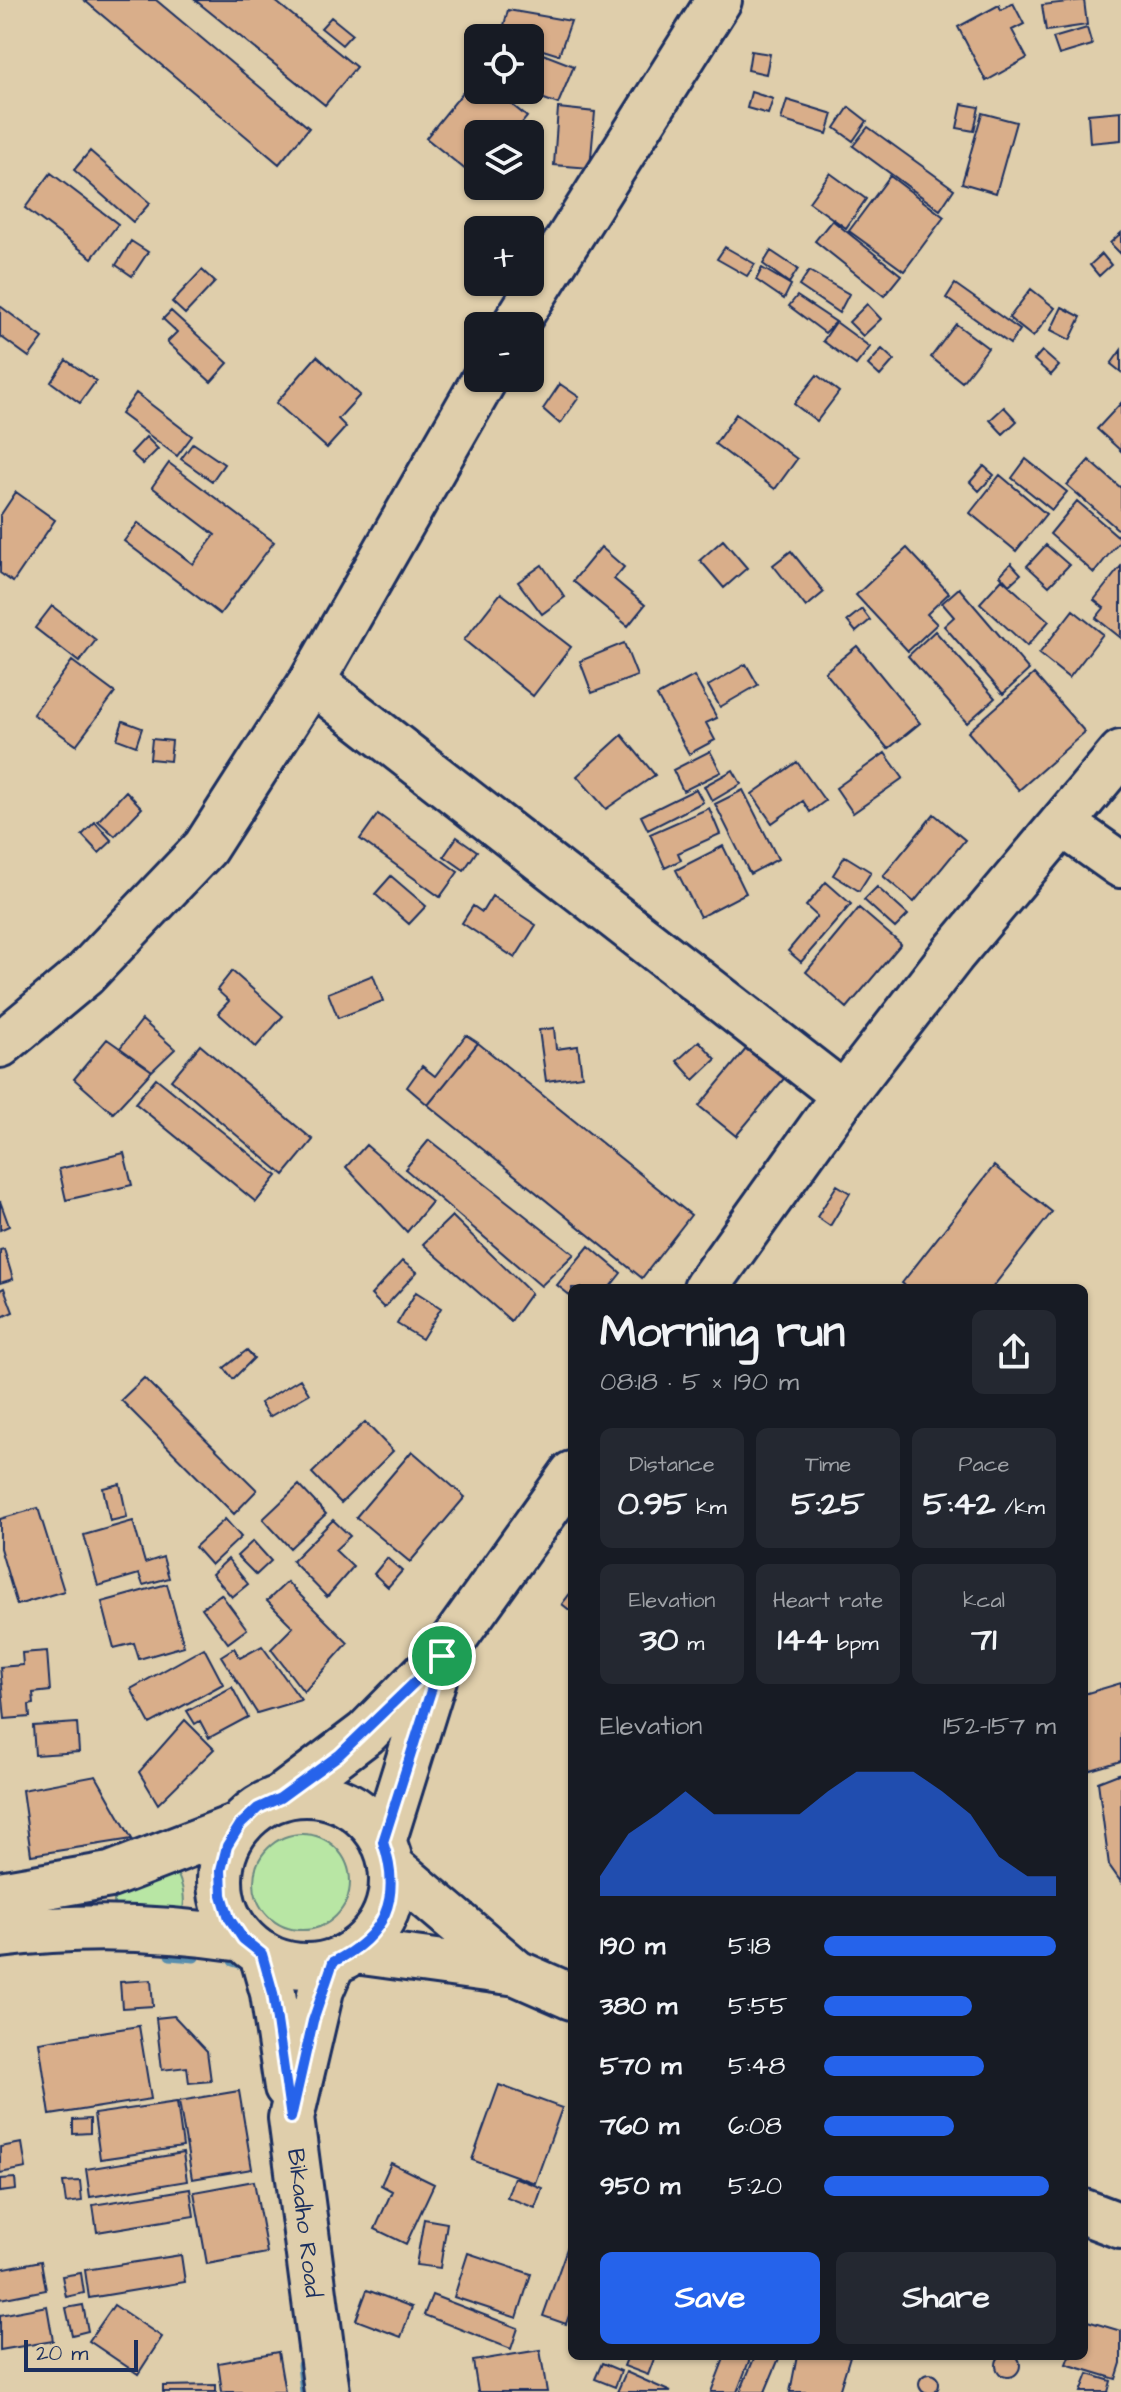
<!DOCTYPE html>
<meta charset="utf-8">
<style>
:root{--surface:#171b24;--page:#242831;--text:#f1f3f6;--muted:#9ea1a6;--accent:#2563eb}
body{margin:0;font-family:"Architects Daughter",sans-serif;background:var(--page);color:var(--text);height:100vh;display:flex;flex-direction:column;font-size:30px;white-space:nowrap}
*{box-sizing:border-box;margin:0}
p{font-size:26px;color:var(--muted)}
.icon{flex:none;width:44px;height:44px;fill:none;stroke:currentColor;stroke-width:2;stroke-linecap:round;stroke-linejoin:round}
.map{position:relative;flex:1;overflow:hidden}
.panel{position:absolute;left:568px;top:1284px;width:520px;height:1076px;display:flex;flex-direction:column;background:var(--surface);border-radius:12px;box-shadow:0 2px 6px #0004}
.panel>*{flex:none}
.controls{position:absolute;left:464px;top:24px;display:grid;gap:16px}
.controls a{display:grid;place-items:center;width:80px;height:80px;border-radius:12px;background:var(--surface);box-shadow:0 2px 6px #0004;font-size:40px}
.scale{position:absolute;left:24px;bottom:20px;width:114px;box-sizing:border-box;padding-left:8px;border:4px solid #1b2f5e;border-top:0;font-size:22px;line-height:28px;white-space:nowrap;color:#1b2f5e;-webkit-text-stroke:6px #dfceab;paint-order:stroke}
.pin{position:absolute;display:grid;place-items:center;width:68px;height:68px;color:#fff;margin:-34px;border:4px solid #fff;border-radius:50%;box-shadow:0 2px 8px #0007}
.round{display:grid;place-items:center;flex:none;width:84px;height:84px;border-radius:12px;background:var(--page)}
.overview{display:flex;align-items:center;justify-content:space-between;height:136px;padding:0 32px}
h1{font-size:44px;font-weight:700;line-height:60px}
.stats{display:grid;grid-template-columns:repeat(3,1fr);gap:12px;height:136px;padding:8px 32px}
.stats div{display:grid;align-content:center;border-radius:12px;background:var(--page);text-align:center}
.stats b{font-size:34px;font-weight:700}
.stats small{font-size:22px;font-weight:400}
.stats p{font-size:22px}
.chart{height:224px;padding:16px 32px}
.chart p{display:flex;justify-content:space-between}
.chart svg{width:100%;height:144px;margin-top:8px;fill:var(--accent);opacity:.7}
.action{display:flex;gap:16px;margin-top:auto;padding:16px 32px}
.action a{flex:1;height:92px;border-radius:12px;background:var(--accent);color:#fff;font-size:32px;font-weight:700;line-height:92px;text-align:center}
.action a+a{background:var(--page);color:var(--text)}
ul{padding:0 32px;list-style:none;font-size:26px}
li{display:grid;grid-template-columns:128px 96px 1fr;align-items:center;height:60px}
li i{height:20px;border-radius:10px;background:var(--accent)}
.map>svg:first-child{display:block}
</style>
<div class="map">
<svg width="1121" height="2392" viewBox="0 0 1121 2392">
<rect width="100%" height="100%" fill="#dfceab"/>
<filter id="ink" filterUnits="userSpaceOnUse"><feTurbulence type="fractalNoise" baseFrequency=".0125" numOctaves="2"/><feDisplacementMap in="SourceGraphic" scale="16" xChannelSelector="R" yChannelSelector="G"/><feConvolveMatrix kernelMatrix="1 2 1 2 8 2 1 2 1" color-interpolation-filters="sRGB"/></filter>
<g filter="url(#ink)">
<path fill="#b8e6a4" stroke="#6a8a81" stroke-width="2" d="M254 1882a48 48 0 1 1 96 0a48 48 0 1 1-96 0Z
M170 1874H177C183 1884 186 1902 182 1913L114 1906V1896Z"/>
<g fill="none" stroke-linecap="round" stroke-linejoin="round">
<path stroke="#598ead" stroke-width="11" d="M170 1955 194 1957
M233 1961 256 1968
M302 2365 305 2392"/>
</g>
<path fill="#d9ae8a" stroke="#1b2f5e" stroke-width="2" d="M84 0H156L309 128 279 164Z
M195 0H274L356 67 325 105Z
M1084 0 1087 25 1046 31 1042 5Z
M1013 3 1024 24 1012 30 1027 58 986 81 958 27 999 5 1001 10Z
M508 10 571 21 559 55 530 46V38L501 37Z
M331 17 352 34 342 45 321 28Z
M1087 28 1092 45 1059 55 1053 38Z
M530 49 574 66 558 104 519 90H530Z
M751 51 770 54 766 74 748 70Z
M476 76 478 90H494L527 117 513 134H478L477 179 426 138Z
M751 92 773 99 768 114 747 108Z
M787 100 833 114 827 134 781 120Z
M962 104 979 107 974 131 957 128Z
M849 107 867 121 853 141 835 128Z
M558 108 595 112 590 168 554 165Z
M1121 111V140L1090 143 1088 114Z
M982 113 1016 122 996 193 962 183Z
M868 127 954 189 940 210 853 146Z
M90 151 150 203 133 222 74 170Z
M51 173 118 224 92 258 25 208Z
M830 173 866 199 846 228 809 202Z
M890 176 944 217 904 271 849 231Z
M832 220 901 275 884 296 815 241Z
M1121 233V254L1110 243Z
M131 241 148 252 132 276 116 265Z
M725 247 755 264 747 276 717 259Z
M771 251 798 269 789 283 763 264Z
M1102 254 1111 265 1099 276 1090 265Z
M762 268 791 285 784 299 756 280Z
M202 270 215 282 185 314 172 302Z
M809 271 849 294 839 313 799 286Z
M955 284 1020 330 1010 344 946 298Z
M1031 289 1055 308 1033 337 1009 318Z
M797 296 836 322 825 333 789 306Z
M867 304 881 319 863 336 849 322Z
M0 306 43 338 29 357 0 336Z
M1062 307 1081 317 1070 340 1051 330Z
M171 311 228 363 211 382 167 342 177 332 163 319Z
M836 322 870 347 856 365 823 341Z
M956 324 988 348 962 382 931 357Z
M882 349 894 360 880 376 868 365Z
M1121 350V372L1111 364Z
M1042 351 1059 366 1051 375 1034 360Z
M317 356 360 395 338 419 346 427 327 448 276 403Z
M66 360 96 381 80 403 51 382Z
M817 375 839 392 817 421 794 404Z
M560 384 579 397 560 424 543 409Z
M136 393 192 436 177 456 121 414Z
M1121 403V451L1097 429Z
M1004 407 1017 421 1003 434 990 420Z
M736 414 797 459 775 489 715 444Z
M146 437 158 449 143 464 131 453Z
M193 443 224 464 212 481 181 459Z
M1026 459 1067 492 1052 510 1012 478Z
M1089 460 1121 488V532L1067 485Z
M169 463 274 542 220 614 124 541 138 523 193 564 215 535 152 487Z
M984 466 994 475 979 491 970 482Z
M1000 475 1046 514 1016 551 970 513Z
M16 492 55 520 13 582 0 573V516Z
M1077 501 1121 539 1094 573 1050 534Z
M723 540 747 568 724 588 700 560Z
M1046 545 1069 565 1049 586 1027 566Z
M601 547 624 567 614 579 645 605 628 626 573 581Z
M907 548 949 593 927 614 937 624 908 651 856 595Z
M791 551 824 592 806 607 773 565Z
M1011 563 1021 574 1009 585 1000 575Z
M542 565 565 597 542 614 518 582Z
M1121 566V638L1096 618 1104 608 1094 600Z
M1002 579 1049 621 1027 646 980 603Z
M959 588 1029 670 1003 694 944 626 954 617 942 603Z
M501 593 571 647 533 696 464 640Z
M52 606 96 640 79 662 35 628Z
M862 609 870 620 856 632 847 621Z
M1073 610 1103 634 1069 678 1039 654Z
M935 631 995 698 967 723 908 656Z
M624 643 637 676 592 693 580 661Z
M857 646 920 723 888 749 825 672Z
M72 661 115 693 76 745 33 714Z
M746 664 758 685 720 707 708 686Z
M1034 674 1085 732 1019 790 968 732Z
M694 676 717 718 706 723 715 740 689 754 657 696Z
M123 721 142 728 136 746 117 739Z
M622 735 655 775 606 809 577 776Z
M152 739 172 741 170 761 150 759Z
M710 751 721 772 683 791 673 770Z
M885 753 903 778 853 813 836 788Z
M797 762 825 801 810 812 803 801 772 823 752 794Z
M733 770 741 784 712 801 704 786Z
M696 789 703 802 648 830 641 816Z
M743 790 778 859 750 874 715 804Z
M126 791 142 808 115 836 98 821Z
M709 808 720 834 678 853 681 860 665 868 650 834Z
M378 814 458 872 440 897 360 839Z
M934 814 965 840 914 902 883 876Z
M95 822 112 841 99 853 82 835Z
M457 837 477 851 464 870 444 856Z
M723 846 746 893 700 917 676 870Z
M845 856 871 872 859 891 833 875Z
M391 876 426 906 409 924 375 894Z
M826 882 851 904 801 962 788 951 817 916 806 906Z
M877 887 908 915 895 928 864 900Z
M492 896 536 925 515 958 462 923 473 906 482 912Z
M859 908 901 944 847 1008 806 972Z
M232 971 283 1016 256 1047 218 1013 229 1001 217 990Z
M373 975 383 1001 338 1018 328 993Z
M142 1020 175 1049 152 1071 120 1048Z
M554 1028 556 1049 578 1046 582 1076 546 1081 539 1030Z
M466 1035 478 1043 428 1105 407 1087 422 1066 435 1076Z
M107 1039 152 1071 113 1113 74 1079Z
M699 1041 716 1059 694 1080 677 1061Z
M478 1043 691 1215 642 1278 428 1105Z
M751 1043 787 1075 736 1136 699 1106Z
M200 1045 313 1140 284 1175 171 1080Z
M156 1078 277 1176 256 1202 135 1103Z
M429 1140 574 1254 541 1286 405 1169Z
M366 1145 432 1202 407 1232 346 1167Z
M124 1153 132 1185 66 1200 59 1169Z
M994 1166 1052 1212 992 1288H908L902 1283Z
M837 1185 850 1193 830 1226 817 1217Z
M0 1201 9 1226 0 1230Z
M452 1216 531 1293 511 1321 423 1244Z
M589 1246 621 1273 609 1288H572V1297L557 1285Z
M4 1249 13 1279 0 1283V1250Z
M402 1261 417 1272 384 1308 371 1295Z
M4 1288 13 1312 0 1318V1290Z
M416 1292 441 1308 422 1339 397 1324Z
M247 1350 254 1358 233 1379 224 1368Z
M144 1378 257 1490 234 1514 121 1400Z
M300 1379 309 1394 269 1417 260 1403Z
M365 1422 393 1451 341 1503 312 1473Z
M412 1451 465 1497 410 1562 356 1517Z
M120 1484 127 1517 110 1521 103 1488Z
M299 1485 326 1514 290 1548 263 1519Z
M38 1508 64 1591 17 1605 0 1548V1519Z
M225 1519 241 1537 211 1565 195 1547Z
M333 1520 350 1536 335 1550 353 1567 327 1597 292 1561Z
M133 1521 145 1563 163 1557 169 1578 143 1585 139 1574 98 1586 84 1535Z
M253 1541 271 1561 256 1575 237 1556Z
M387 1558 402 1571 388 1587 374 1574Z
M228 1559 248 1584 232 1597 212 1574Z
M287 1582 348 1643 304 1692 271 1649 293 1627 267 1601Z
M167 1584 184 1646 139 1659 134 1643 114 1648 102 1602Z
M572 1591V1612L562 1604Z
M221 1594 247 1629 228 1643 202 1608Z
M262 1646 301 1700 257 1713 221 1656 234 1648 240 1658Z
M204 1648 223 1684 150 1724 131 1689Z
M47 1651 50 1691 33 1693 34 1704 29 1705 30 1717 5 1719 0 1667 23 1665 22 1653Z
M1121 1683V1761L1084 1772V1694Z
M232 1687 248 1717 209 1738 200 1721 195 1724 187 1711Z
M185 1720 214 1749 158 1804 139 1772Z
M77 1723 79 1752 35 1755 33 1726Z
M1121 1773V1882L1109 1865 1098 1782Z
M96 1776 132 1839 31 1855 22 1790Z
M151 1980 153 2006 122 2008 120 1982Z
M174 2016 207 2051 211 2081 189 2083 187 2067 162 2070 156 2018Z
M139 2026 151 2099 50 2115 39 2042Z
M499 2085 562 2108 535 2183 472 2160Z
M239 2091 252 2169 192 2179 179 2101Z
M177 2102 183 2147 100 2159 94 2114Z
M90 2119V2133L73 2134V2120Z
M22 2143 26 2168 0 2173V2147Z
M183 2153 187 2181 90 2197 86 2169Z
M391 2163 434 2184 406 2244 375 2229 392 2191 381 2185Z
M514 2177 542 2188 535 2208 507 2197Z
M15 2178 16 2190 0 2192V2179Z
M80 2181 82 2201 66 2203 63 2182Z
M254 2181 267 2253 207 2264 194 2192Z
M190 2189 194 2216 97 2232 93 2205Z
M424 2219 447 2223 440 2268 416 2265Z
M570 2240 572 2307 566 2324 543 2316Z
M468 2253 531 2274 517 2318 454 2297Z
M181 2255 185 2282 89 2298 85 2270Z
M41 2261 46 2290 0 2299V2269Z
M81 2273 84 2293 66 2297 62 2276Z
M367 2290 412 2307 401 2337 356 2320Z
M432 2295 518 2328 511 2349 424 2315Z
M83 2305 88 2331 72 2335 66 2308Z
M114 2305 162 2337 138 2374 89 2341Z
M47 2306 53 2341 0 2350V2315Z
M1084 2320 1121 2331V2363L1116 2379 1066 2364 1069 2356H1084Z
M540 2350 547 2392H478L473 2361Z
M278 2352 285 2392H222L218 2363Z
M996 2365a12 12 0 1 1 24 0a12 12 0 1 1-24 0Z
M628 2356H655L648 2375 624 2366Z
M725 2356H751L737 2392H711Z
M755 2356H780L765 2392H740Z
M797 2356H850L839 2392H790Z
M602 2363 621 2371 615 2387 595 2379Z
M626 2372 671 2392H617Z
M1088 2374 1111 2381 1108 2392H1081Z
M919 2384a10 10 0 1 1 20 0a10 10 0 1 1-20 0Z
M216 2385V2392H163V2386Z"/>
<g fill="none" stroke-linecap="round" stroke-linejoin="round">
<g stroke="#1b2f5e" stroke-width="50">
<path id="minor" d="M514 326 719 0
M312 681 844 1095
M1063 824 1121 865
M0 1045 84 975 205 848 312 681 485 378
M262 1954 273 1993 287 2087
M327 2392 291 2118 321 1990 333 1962"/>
</g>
<g stroke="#1b2f5e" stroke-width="50">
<path id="tertiary" d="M391 1866 517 1973
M355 1951 517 1973 572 1997
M1084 2212 1121 2226"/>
</g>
<g stroke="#1b2f5e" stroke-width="50">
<path id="secondary" d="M706 1288 844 1095 952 955 1121 753
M220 1880a86 86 0 1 1 172 0a86 86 0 1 1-172 0Z
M280 1798 366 1733 442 1656 572 1474
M383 1842 438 1666
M0 1894 110 1875 240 1825
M0 1935C80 1924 163 1927 243 1939"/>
</g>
<use href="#minor" stroke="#dfceab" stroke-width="44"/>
<use href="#tertiary" stroke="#dfceab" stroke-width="44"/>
<use href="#secondary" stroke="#dfceab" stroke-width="44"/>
</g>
</g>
<g fill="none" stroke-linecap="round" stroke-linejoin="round" filter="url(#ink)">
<g stroke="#fff" stroke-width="16">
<path id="route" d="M442 1656 383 1842C402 1898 386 1936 333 1962L313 2021 291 2118 273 1993 262 1954 243 1939 229 1918 222 1895 221 1870 227 1846 240 1825 258 1808 280 1798 339 1755Z"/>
</g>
<use href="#route" stroke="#2563eb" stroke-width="10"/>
</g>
<g text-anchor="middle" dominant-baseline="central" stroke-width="8" stroke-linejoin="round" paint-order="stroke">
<g font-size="24" fill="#1b2f5e" stroke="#dfceab">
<text transform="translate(304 2223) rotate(83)">Bikadho Road</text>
</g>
</g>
</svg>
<div class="controls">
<a><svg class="icon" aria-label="locate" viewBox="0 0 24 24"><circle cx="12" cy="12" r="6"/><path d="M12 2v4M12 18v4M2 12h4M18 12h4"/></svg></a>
<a><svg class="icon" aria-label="layers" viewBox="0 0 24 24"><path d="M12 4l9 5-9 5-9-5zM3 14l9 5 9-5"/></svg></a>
<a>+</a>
<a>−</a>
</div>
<div class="scale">20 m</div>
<div class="pin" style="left:442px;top:1656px;background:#1e9e55"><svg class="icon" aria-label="arrive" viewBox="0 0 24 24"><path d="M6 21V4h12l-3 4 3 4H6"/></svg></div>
<section class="panel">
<div class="overview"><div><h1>Morning run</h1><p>08:18 · 5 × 190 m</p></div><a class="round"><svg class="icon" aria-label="share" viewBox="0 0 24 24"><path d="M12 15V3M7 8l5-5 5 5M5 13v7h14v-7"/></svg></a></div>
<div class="stats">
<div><p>Distance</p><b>0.95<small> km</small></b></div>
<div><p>Time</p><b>5:25</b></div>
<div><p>Pace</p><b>5:42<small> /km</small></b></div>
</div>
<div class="stats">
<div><p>Elevation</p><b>30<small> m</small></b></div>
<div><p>Heart rate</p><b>144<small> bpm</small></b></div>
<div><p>kcal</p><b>71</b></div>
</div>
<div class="chart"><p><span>Elevation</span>152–157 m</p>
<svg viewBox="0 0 160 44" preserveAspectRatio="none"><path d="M0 44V38L10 25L20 19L30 12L40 19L50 19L60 19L70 19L80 12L90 6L100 6L110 6L120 12L130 19L140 32L150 38L160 38V44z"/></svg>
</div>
<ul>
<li><b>190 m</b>5:18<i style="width:100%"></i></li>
<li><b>380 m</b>5:55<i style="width:64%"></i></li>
<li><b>570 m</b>5:48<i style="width:69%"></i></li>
<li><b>760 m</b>6:08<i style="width:56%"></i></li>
<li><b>950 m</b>5:20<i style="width:97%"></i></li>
</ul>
<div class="action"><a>Save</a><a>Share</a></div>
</section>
</div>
